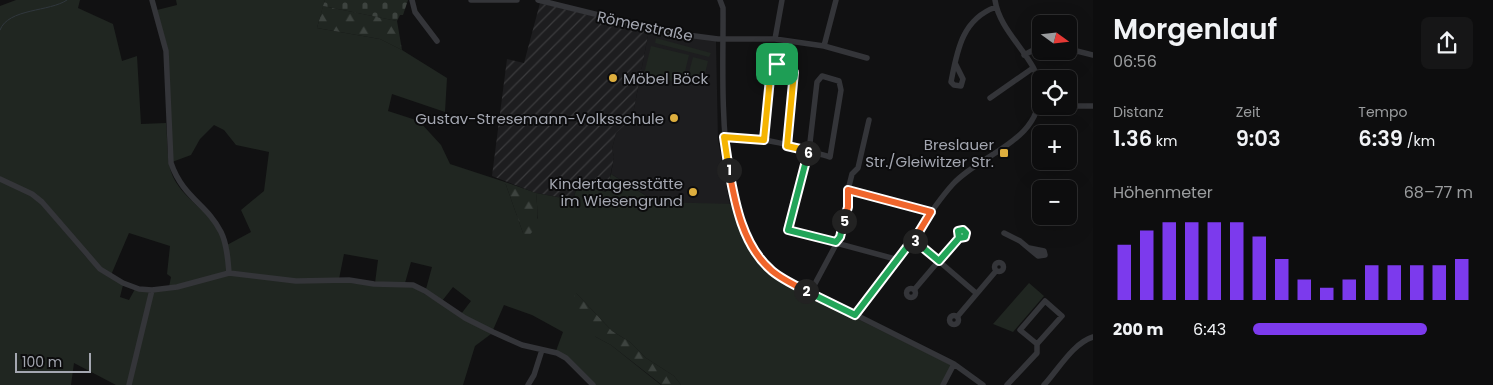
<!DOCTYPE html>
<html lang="de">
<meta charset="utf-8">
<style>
:root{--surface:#0d0d0e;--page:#161617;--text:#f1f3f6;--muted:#9a9c9e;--line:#2d2d2e;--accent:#7c3aed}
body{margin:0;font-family:Poppins,sans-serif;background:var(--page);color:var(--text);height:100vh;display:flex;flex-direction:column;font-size:19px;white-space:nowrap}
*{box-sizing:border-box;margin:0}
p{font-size:16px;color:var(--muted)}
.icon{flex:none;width:28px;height:28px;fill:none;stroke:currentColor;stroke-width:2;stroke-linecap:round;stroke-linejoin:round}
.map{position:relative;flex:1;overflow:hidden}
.drawer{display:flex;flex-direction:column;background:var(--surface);width:400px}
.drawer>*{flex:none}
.needle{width:32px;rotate:105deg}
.fabs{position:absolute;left:1032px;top:15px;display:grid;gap:10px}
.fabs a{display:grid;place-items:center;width:45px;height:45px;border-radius:8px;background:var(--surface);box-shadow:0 5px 20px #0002,0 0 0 1px var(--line);font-size:25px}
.scale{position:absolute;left:15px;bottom:12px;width:76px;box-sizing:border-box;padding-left:5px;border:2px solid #a4a7b1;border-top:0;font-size:14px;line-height:18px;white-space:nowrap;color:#a4a7b1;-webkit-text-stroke:4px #0c0c0d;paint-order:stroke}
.pin{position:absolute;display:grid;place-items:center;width:42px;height:42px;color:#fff;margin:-21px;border-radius:10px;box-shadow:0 2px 8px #0006}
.km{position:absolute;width:25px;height:25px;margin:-12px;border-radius:50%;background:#222;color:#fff;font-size:14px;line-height:25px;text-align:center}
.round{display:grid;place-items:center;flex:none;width:52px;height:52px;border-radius:8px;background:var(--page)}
.overview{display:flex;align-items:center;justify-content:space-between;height:85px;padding:0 20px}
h1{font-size:28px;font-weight:600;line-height:38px}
.figures{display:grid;grid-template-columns:repeat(3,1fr);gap:8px;height:85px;padding:5px 20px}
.figures div{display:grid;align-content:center}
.figures b{font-size:21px;font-weight:600}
.figures small{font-size:14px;font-weight:400}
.figures p{font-size:14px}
.chart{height:140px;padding:10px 20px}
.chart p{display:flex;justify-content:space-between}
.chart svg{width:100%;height:90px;margin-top:5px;stroke:var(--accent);stroke-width:6}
ul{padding:0 20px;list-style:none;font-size:16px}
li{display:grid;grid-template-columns:80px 60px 1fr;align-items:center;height:38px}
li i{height:12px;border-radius:6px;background:var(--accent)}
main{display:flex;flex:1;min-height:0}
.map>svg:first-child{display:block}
</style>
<main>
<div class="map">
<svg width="1093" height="385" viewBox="0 0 1093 385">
<defs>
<pattern id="industrial-furrows" width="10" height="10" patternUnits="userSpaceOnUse" patternTransform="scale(1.25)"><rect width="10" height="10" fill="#1d1d1f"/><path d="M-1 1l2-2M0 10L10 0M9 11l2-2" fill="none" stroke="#3b3b3d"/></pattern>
<pattern id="forest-firs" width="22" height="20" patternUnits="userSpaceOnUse" patternTransform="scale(1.25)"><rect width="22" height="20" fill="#202621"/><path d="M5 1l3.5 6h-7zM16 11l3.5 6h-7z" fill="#3d433f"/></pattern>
<pattern id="cemetery-stones" width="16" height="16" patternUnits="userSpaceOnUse" patternTransform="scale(1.25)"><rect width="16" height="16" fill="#202621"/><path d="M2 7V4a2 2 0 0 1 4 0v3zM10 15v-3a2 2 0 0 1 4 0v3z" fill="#3d433f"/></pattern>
</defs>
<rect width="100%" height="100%" fill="#111112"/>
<path fill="#1d1d1f" d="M649 30 716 41 718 140 730 205 656 202 611 174 614 157 612 149 616 133 627 123 633 114Z"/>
<path fill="url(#industrial-furrows)" d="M540 3 649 30 633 114 627 123 616 133 612 149 614 157 607 192 578 184 573 200 536 193 492 176 507 59 524 63Z"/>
<path fill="#202621" d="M16 0H80L78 8 113 24 122 61 137 56 141 124 166 123C168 141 166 161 173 177 185 202 216 214 223 241 226 251 226 262 227 272L169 287 171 277 167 274 170 246 129 233 111 275 101 268 44 201 0 178V6Z
M176 0H325L317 28 380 39 402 50 447 78 445 112 392 94 388 111 419 121 441 145 450 164 505 182 523 233 538 218 536 193 573 200 578 184 606 192 611 174 656 202 735 204 742 232 755 257 769 272 799 290 951 365 941 385H681L674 376 646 358 630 342 612 331 576 293 596 337 611 345 661 385H595L556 351 563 332 532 315 504 305 493 330 461 314 471 301 453 287 442 301 426 289 432 267 411 262 405 283H375L378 260 344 254 339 279 296 280 231 272 227 245 251 232 241 210 264 191 269 152 236 145 224 130 214 125 200 139 191 155 172 162 168 50 157 10 177 5Z
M656 38 711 53 709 57 655 43Z
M651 46 689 55 682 84 644 74Z
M693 57 708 61 703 82 687 80Z
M0 181 31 195 41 204 86 257 123 285 120 297 129 300 135 289 150 292 128 385H116L74 363 71 385H0Z
M228 275 413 287 491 334 475 346 463 385H131L153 292Z
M1029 283 1044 296 1013 332 993 324Z"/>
<path fill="url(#forest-firs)" d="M323 6 397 21 402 50 380 39 317 28Z
M505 182 536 193C537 209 542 225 528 236L523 233Z
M576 293 612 331 630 342 646 358 674 376 681 385H662L611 345 596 337 580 317 572 300Z"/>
<path fill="url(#cemetery-stones)" d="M325 0H408L403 15H400L397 21 323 6Z"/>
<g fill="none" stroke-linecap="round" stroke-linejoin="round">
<path stroke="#30373d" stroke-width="1" d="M0 30C8 8 50 12 67 0"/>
<path stroke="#343539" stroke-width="5.5" d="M152 0 166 51 171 163C183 198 207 204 221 232 227 244 228 260 229 273
M412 0 415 12 437 41
M471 0H517
M538 0 672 33 718 39H775L824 46 867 58
M720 0 723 8C724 81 712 234 782 278L954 364 983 385
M775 39 782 0
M824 46 836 0
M1069 49 1093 55
M1024 55 1041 46
M955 63 963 79 961 86 954 85 951 82C957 51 962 19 996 7
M990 98 1033 68
M1069 106H1093
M724 137C737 139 751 137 764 140 786 143 809 151 830 157L841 90 839 81 822 76 817 82 809 151 788 230 899 260
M765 140 771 68 777 64 788 67 794 72 787 146
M0 179 32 194 42 202 100 269 123 283 139 289 152 290 177 287 229 273 296 281 349 280 374 284 413 285 425 291 465 318 493 332 522 345 557 353 566 358 593 385
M848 190 931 212
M957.5 234a4.5 4.5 0 1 1 9 0a4.5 4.5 0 1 1-9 0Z
M1004 233 1020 241 1038 256 1045 255 1044 251 1029 248
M913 239 976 293
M994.5 267a4.5 4.5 0 1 1 9 0a4.5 4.5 0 1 1-9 0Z
M906.5 293a4.5 4.5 0 1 1 9 0a4.5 4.5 0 1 1-9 0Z
M914 290 959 237
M810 293 840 237 848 207V190L852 174 858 168 869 120
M1045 301 1062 316 1037 344 1020 330Z
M855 315C870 297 886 278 900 259 917 234 932 207 953 184 982 153 1040 142 1040 91 1040 59 1000 35 995 0
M949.5 320a4.5 4.5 0 1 1 9 0a4.5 4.5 0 1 1-9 0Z
M957 317 996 271
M129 385 152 290
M528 385 534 375 542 350
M943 385 954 364
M1007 385 1037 353V344
M1044 385C1058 370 1073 343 1093 337"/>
</g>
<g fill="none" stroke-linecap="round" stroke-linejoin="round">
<g stroke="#fff" stroke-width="10">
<path id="split-1" d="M729 170 724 137 764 140 771 68 777 64"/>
</g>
<g stroke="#fff" stroke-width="10">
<path id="split-2" d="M729 170C735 204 743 245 770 269 779 278 795 285 806 291"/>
</g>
<g stroke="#fff" stroke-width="10">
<path id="split-3" d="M806 291 855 315 913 239 915 241"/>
</g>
<g stroke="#fff" stroke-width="10">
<path id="split-4" d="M914 240 939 261 959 238 965 237 966 233 963 230 958 231 959 238 939 261 915 241"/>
</g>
<g stroke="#fff" stroke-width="10">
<path id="split-5" d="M844 221 848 207V190L931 212 914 240"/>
</g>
<g stroke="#fff" stroke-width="10">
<path id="split-6" d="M808 153 788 230 836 242 840 237 844 221"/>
</g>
<g stroke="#fff" stroke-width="10">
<path id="split-7" d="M777 64 788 67 794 72 787 146 809 151 808 153"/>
</g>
<use href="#split-1" stroke="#f5b400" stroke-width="6"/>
<use href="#split-2" stroke="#f0652b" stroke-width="6"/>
<use href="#split-3" stroke="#22a559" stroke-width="6"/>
<use href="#split-4" stroke="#22a559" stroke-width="6"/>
<use href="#split-5" stroke="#f0652b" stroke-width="6"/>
<use href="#split-6" stroke="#22a559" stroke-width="6"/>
<use href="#split-7" stroke="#f5b400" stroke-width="6"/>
</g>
<g fill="#ddae3e" stroke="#0c0c0d" stroke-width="2">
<circle cx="613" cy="78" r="5"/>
<circle cx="674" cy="118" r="5"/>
<rect x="999" y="148" width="10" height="10" rx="2.5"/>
<circle cx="693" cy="192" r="5"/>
</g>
<g text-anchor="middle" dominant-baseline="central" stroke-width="4" stroke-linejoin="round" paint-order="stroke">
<g font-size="15" fill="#a4a7b1" stroke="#0c0c0d">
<text transform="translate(645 26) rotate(12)">Römerstraße</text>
</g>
<g font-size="15" fill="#a4a7b1" stroke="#0c0c0d" text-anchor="end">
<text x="623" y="78" text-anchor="start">Möbel Böck</text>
<text x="664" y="118">Gustav-Stresemann-Volksschule</text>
<text x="994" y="144">Breslauer<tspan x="994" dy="17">Str./Gleiwitzer Str.</tspan></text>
<text x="683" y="183">Kindertagesstätte<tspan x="683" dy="17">im Wiesengrund</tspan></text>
</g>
</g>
</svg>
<div class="fabs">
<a><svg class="needle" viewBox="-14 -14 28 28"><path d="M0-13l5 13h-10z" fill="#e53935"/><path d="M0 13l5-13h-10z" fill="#9a9c9e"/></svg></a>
<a><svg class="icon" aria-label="locate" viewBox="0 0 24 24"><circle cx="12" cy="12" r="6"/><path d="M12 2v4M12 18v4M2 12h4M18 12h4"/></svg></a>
<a>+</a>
<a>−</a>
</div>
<div class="scale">100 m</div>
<div class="pin" style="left:777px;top:64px;background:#1e9e55"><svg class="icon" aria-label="arrive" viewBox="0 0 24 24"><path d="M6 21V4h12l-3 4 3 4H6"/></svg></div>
<b class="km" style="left:729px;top:170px">1</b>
<b class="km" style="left:806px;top:291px">2</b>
<b class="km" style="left:915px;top:241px">3</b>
<b class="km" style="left:844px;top:221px">5</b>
<b class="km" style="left:808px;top:153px">6</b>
</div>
<section class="drawer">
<div class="overview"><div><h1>Morgenlauf</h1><p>06:56</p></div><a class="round"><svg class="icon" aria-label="share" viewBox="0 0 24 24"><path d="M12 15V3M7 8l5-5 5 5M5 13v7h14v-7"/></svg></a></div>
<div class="figures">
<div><p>Distanz</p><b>1.36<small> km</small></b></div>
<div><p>Zeit</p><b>9:03</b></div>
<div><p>Tempo</p><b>6:39<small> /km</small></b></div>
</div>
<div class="chart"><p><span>Höhenmeter</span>68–77 m</p>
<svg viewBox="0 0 160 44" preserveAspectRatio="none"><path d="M5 44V17M15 44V10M25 44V6M35 44V6M45 44V6M55 44V6M65 44V13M75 44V24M85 44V34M95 44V38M105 44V34M115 44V27M125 44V27M135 44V27M145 44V27M155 44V24"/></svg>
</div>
<ul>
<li><b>200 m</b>6:43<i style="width:79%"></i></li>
</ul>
</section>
</main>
